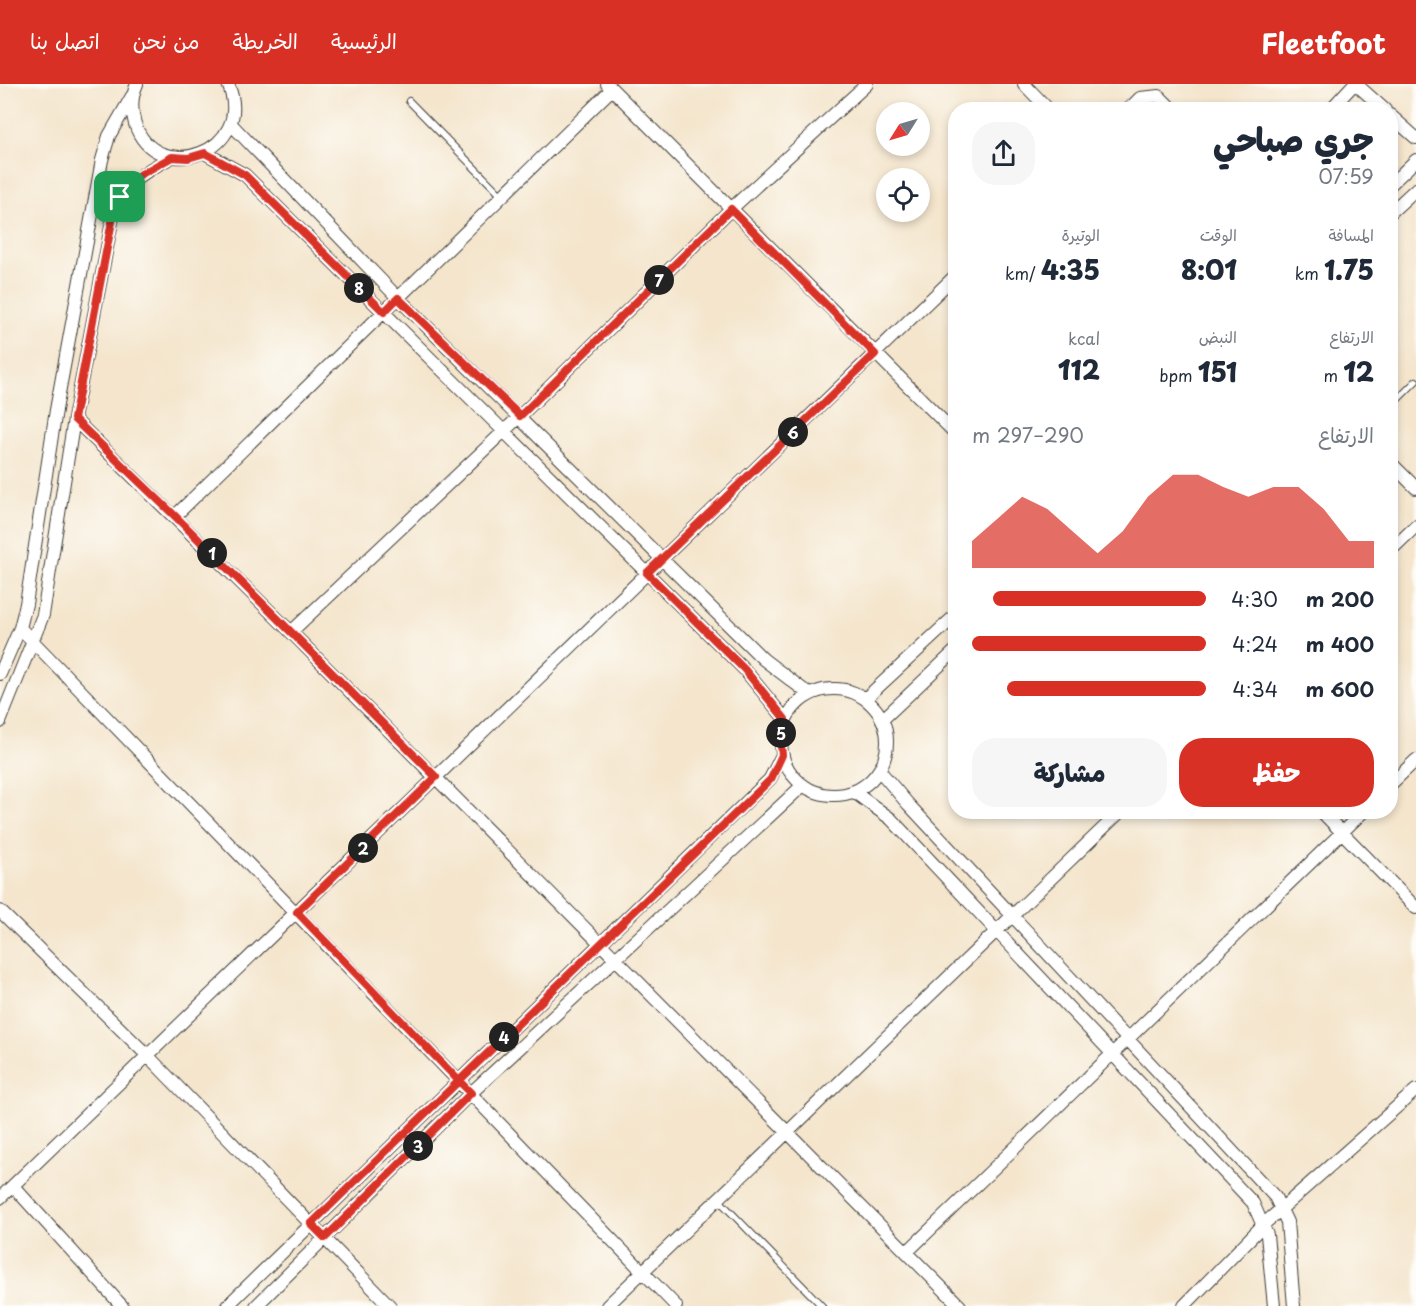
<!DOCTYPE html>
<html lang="ar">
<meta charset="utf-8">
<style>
:root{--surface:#fff;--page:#f6f6f7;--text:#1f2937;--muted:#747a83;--accent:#d93025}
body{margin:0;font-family:"Playpen Sans","Playpen Sans Arabic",sans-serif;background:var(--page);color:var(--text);direction:rtl;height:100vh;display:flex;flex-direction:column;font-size:22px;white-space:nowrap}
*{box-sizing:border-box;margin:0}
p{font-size:20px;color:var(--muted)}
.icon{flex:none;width:33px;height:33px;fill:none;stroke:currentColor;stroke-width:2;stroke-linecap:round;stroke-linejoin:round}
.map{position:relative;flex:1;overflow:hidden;direction:ltr}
.sheet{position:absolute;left:948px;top:18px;width:450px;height:717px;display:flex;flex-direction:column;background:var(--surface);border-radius:24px;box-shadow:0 3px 9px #0003;direction:rtl}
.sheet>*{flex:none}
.needle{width:39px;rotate:233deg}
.fabs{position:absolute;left:876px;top:18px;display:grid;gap:12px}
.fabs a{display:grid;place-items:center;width:54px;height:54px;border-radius:50%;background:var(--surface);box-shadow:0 3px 9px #0003;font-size:30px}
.pin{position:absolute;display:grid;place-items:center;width:51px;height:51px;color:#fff;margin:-26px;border-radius:12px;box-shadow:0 3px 9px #0006}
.km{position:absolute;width:30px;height:30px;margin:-15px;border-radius:50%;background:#222;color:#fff;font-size:16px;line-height:30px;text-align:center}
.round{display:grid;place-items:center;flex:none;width:63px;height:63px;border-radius:24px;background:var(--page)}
.headline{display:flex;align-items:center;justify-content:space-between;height:102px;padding:0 24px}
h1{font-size:33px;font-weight:800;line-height:45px}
.metrics{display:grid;grid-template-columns:repeat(3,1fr);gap:9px;height:102px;padding:6px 24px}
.metrics div{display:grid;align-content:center}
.metrics b{font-size:26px;font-weight:800}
.metrics small{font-size:16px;font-weight:400}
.metrics p{font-size:16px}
.chart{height:168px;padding:12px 24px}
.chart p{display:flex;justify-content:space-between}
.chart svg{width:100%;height:108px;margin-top:6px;fill:var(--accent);opacity:.7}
.action{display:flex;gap:12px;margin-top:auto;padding:12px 24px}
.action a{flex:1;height:69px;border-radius:24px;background:var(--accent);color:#fff;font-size:24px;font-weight:800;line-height:69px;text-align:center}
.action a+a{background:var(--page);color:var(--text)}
ul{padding:0 24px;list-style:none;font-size:20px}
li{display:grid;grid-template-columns:96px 72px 1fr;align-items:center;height:45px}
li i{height:15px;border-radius:8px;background:var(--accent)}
header{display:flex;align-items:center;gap:36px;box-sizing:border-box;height:84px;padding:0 30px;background:var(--accent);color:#fff}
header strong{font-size:28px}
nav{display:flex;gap:33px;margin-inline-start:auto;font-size:21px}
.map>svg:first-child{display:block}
</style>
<header>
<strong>Fleetfoot</strong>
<nav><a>الرئيسية</a><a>الخريطة</a><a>من نحن</a><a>اتصل بنا</a></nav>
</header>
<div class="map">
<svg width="1416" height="1222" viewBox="0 0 1416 1222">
<rect width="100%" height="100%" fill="#fdfcf7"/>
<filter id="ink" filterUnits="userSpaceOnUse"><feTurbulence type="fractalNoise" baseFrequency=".0167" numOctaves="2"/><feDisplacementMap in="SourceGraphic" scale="12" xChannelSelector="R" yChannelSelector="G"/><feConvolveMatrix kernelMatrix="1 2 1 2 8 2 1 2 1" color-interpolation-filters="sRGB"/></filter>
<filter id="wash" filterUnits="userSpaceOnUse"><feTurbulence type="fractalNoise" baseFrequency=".008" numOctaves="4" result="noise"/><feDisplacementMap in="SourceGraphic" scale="24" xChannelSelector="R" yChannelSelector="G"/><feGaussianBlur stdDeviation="1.35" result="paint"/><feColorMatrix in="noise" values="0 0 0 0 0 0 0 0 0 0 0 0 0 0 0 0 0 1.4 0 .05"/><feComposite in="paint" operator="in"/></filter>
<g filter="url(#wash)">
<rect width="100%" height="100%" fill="#f4e5cc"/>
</g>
<g filter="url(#ink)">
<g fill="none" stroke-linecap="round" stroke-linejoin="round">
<g stroke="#3c3a36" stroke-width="8">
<path id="lane" d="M409 17 502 112
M1390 323 1416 297
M718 1115 822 1222"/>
</g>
<g stroke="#3c3a36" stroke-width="14">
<path id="street" d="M137 0C131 13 131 26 135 40 156 103 257 68 228 0
M607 0 956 350
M1024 0 1049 26
M1356 0 1385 26
M1128 26 1140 14 1159 12 1173 26
M1330 26 1354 0
M1390 31 1416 54
M231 40 398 214 763 575 809 610
M205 69 245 91 744 585 785 635
M1390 101 1416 76
M1390 129 1416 105
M74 335 291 548 960 1222
M1390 378 1416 404
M175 432 612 5
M1390 467 1416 442
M20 544 676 1222
M291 548 520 332 731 125 867 0
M0 590 20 544 26 520 56 326 102 76 109 52 132 12
M781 658a53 53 0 1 1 106 0a53 53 0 1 1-106 0Z
M865 615 956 531
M882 636 956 566
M0 638 43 531 74 335 114 127C126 98 145 87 172 73
M879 686 908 720 1275 1113 1287 1138 1294 1222
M1390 701 1416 676
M854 708 891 735 1253 1119 1267 1151 1274 1222
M1322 728 1416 824
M0 827 148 972 390 1222
M13 1102 122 1222
M0 1114 956 191
M907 1168 1363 728
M227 1222 770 695 782 671
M256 1222 471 1009 802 702
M607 1222 1120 728
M1184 1222 1264 1140 1416 1006"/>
</g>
<use href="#lane" stroke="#fff" stroke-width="6"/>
<use href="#street" stroke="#fff" stroke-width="12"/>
</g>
</g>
<g fill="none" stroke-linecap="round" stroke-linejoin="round" filter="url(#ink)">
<g stroke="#fff" stroke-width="12">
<path id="route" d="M120 113 114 127 74 335 175 432 436 693 297 828 459 997 471 1009 325 1154 311 1140C464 992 617 843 771 695L782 671 780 653 785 635 744 585 647 489 875 270 731 125 520 332 398 214 384 228 245 91 205 69 188 74 172 73 136 93 120 113"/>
</g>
<use href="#route" stroke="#d93025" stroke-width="8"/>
</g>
</svg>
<div class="fabs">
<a><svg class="needle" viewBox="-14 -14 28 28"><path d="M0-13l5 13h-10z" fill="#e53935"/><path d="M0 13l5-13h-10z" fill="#747a83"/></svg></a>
<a><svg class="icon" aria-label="locate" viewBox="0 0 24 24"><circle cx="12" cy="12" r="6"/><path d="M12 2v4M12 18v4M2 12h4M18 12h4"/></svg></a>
</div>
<div class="pin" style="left:120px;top:113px;background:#1e9e55"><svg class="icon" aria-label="arrive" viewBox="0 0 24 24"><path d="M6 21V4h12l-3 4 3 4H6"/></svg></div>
<b class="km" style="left:212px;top:469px">1</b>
<b class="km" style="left:363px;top:764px">2</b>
<b class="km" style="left:418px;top:1062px">3</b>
<b class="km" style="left:504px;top:953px">4</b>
<b class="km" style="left:781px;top:649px">5</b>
<b class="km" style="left:793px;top:348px">6</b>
<b class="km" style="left:659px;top:196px">7</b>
<b class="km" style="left:359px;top:204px">8</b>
<section class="sheet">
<div class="headline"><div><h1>جري صباحي</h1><p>07:59</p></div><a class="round"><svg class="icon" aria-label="share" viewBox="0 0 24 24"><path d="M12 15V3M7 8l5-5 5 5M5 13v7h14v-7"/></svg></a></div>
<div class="metrics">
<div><p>المسافة</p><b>1.75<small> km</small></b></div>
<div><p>الوقت</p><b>8:01</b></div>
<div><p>الوتيرة</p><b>4:35<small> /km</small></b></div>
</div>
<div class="metrics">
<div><p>الارتفاع</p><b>12<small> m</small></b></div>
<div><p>النبض</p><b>151<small> bpm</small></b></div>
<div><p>kcal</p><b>112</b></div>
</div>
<div class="chart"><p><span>الارتفاع</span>290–297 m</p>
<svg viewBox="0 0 160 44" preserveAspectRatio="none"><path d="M0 44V33L10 24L20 15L30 20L40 29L50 38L60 29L70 15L80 6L90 6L100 11L110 15L120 11L130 11L140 20L150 33L160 33V44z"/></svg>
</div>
<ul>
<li><b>200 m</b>4:30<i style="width:91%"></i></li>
<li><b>400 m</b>4:24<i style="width:100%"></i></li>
<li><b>600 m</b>4:34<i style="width:85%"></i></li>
</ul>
<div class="action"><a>حفظ</a><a>مشاركة</a></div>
</section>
</div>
